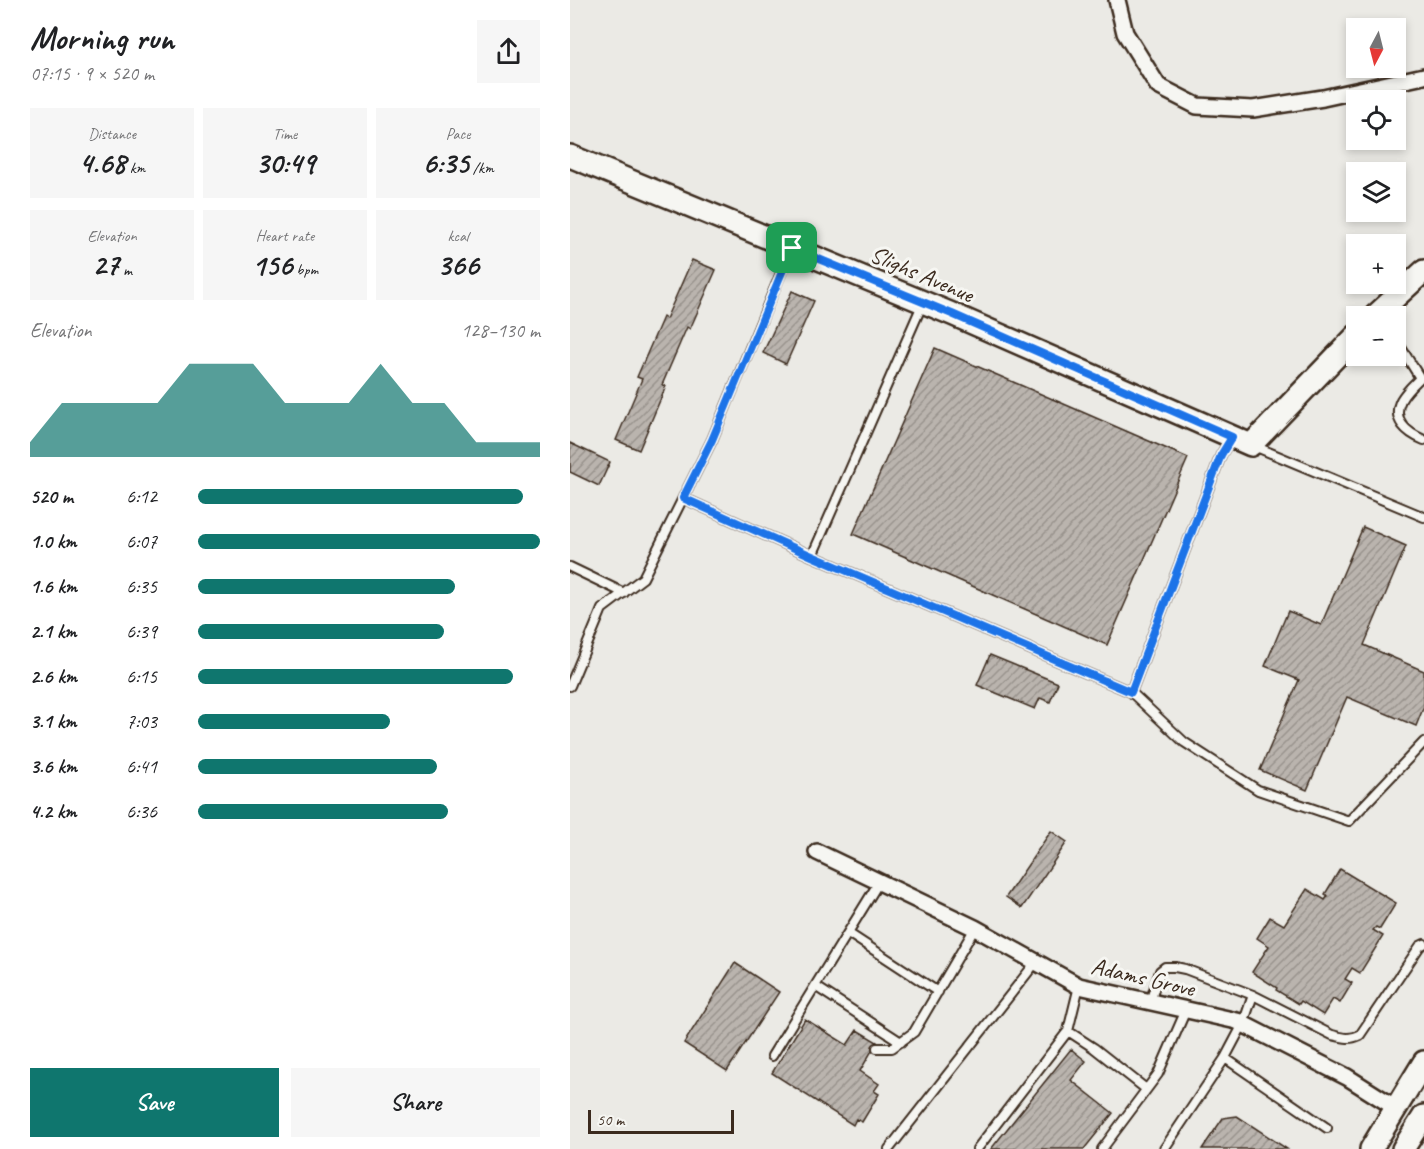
<!DOCTYPE html>
<meta charset="utf-8">
<style>
:root{--surface:#fff;--page:#f6f6f6;--text:#202124;--muted:#757577;--accent:#0f766e}
body{margin:0;font-family:Caveat,sans-serif;background:var(--page);color:var(--text);height:100vh;display:flex;flex-direction:column;font-size:22px;white-space:nowrap}
*{box-sizing:border-box;margin:0}
p{font-size:20px;color:var(--muted)}
.icon{flex:none;width:33px;height:33px;fill:none;stroke:currentColor;stroke-width:2;stroke-linecap:round;stroke-linejoin:round}
.map{position:relative;flex:1;overflow:hidden}
.sheet{display:flex;flex-direction:column;background:var(--surface);width:570px}
.sheet>*{flex:none}
.needle{width:39px;rotate:187deg}
.controls{position:absolute;left:776px;top:18px;display:grid;gap:12px}
.controls a{display:grid;place-items:center;width:60px;height:60px;border-radius:0px;background:var(--surface);box-shadow:0 3px 9px #0003;font-size:30px}
.scale{position:absolute;left:18px;bottom:15px;width:146px;box-sizing:border-box;padding-left:6px;border:3px solid #3b2a1e;border-top:0;font-size:16px;line-height:21px;white-space:nowrap;color:#3b2a1e;-webkit-text-stroke:4px #f6f6f2;paint-order:stroke}
.pin{position:absolute;display:grid;place-items:center;width:51px;height:51px;color:#fff;margin:-26px;border-radius:12px;box-shadow:0 3px 9px #0006}
.round{display:grid;place-items:center;flex:none;width:63px;height:63px;border-radius:0px;background:var(--page)}
.summary{display:flex;align-items:center;justify-content:space-between;height:102px;padding:0 30px}
h1{font-size:33px;font-weight:700;line-height:45px}
.stats{display:grid;grid-template-columns:repeat(3,1fr);gap:9px;height:102px;padding:6px 30px}
.stats div{display:grid;align-content:center;border-radius:0px;background:var(--page);text-align:center}
.stats b{font-size:30px;font-weight:700}
.stats small{font-size:16px;font-weight:400}
.stats p{font-size:16px}
.chart{height:168px;padding:12px 30px}
.chart p{display:flex;justify-content:space-between}
.chart svg{width:100%;height:108px;margin-top:6px;fill:var(--accent);opacity:.7}
.action{display:flex;gap:12px;margin-top:auto;padding:12px 30px}
.action a{flex:1;height:69px;border-radius:0px;background:var(--accent);color:#fff;font-size:24px;font-weight:700;line-height:69px;text-align:center}
.action a+a{background:var(--page);color:var(--text)}
ul{padding:0 30px;list-style:none;font-size:20px}
li{display:grid;grid-template-columns:96px 72px 1fr;align-items:center;height:45px}
li i{height:15px;border-radius:8px;background:var(--accent)}
main{display:flex;flex:1;min-height:0}
.map>svg:first-child{display:block}
</style>
<main>
<section class="sheet">
<div class="summary"><div><h1>Morning run</h1><p>07:15 · 9 × 520 m</p></div><a class="round"><svg class="icon" aria-label="share" viewBox="0 0 24 24"><path d="M12 15V3M7 8l5-5 5 5M5 13v7h14v-7"/></svg></a></div>
<div class="stats">
<div><p>Distance</p><b>4.68<small> km</small></b></div>
<div><p>Time</p><b>30:49</b></div>
<div><p>Pace</p><b>6:35<small> /km</small></b></div>
</div>
<div class="stats">
<div><p>Elevation</p><b>27<small> m</small></b></div>
<div><p>Heart rate</p><b>156<small> bpm</small></b></div>
<div><p>kcal</p><b>366</b></div>
</div>
<div class="chart"><p><span>Elevation</span>128–130 m</p>
<svg viewBox="0 0 160 44" preserveAspectRatio="none"><path d="M0 44V38L10 22L20 22L30 22L40 22L50 6L60 6L70 6L80 22L90 22L100 22L110 6L120 22L130 22L140 38L150 38L160 38V44z"/></svg>
</div>
<ul>
<li><b>520 m</b>6:12<i style="width:95%"></i></li>
<li><b>1.0 km</b>6:07<i style="width:100%"></i></li>
<li><b>1.6 km</b>6:35<i style="width:75%"></i></li>
<li><b>2.1 km</b>6:39<i style="width:72%"></i></li>
<li><b>2.6 km</b>6:15<i style="width:92%"></i></li>
<li><b>3.1 km</b>7:03<i style="width:56%"></i></li>
<li><b>3.6 km</b>6:41<i style="width:70%"></i></li>
<li><b>4.2 km</b>6:36<i style="width:73%"></i></li>
</ul>
<div class="action"><a>Save</a><a>Share</a></div>
</section>
<div class="map">
<svg width="854" height="1149" viewBox="0 0 854 1149">
<defs>
<pattern id="building-hatch" width="6" height="6" patternUnits="userSpaceOnUse" patternTransform="scale(1.5)"><rect width="6" height="6" fill="#bab4ae"/><path d="M-1 1l2-2M0 6l6-6M5 7l2-2" fill="none" stroke="#98938d"/></pattern>
</defs>
<rect width="100%" height="100%" fill="#ebeae5"/>
<filter id="ink" filterUnits="userSpaceOnUse"><feTurbulence type="fractalNoise" baseFrequency=".0167" numOctaves="2"/><feDisplacementMap in="SourceGraphic" scale="12" xChannelSelector="R" yChannelSelector="G"/><feConvolveMatrix kernelMatrix="1 2 1 2 8 2 1 2 1" color-interpolation-filters="sRGB"/></filter>
<g filter="url(#ink)">
<path fill="url(#building-hatch)" stroke="#3b2a1e" stroke-width="1.5" d="M122 260 146 270 120 329 117 327 92 385 96 386 69 450 46 440 72 379 67 377 93 317 96 319Z
M222 291 244 301 216 364 193 353Z
M365 348 618 458 537 645 283 534Z
M0 443 40 462 29 486 0 472Z
M793 527 836 546 794 645 854 671V706L846 726 777 697 737 790 690 770 729 680 695 666 718 611 751 625Z
M420 655 488 683 480 702 470 698 465 709 407 685Z
M481 831 497 842 452 908 436 897Z
M770 869 826 903 810 929 806 927 803 930 813 936 790 973 782 968 775 979 782 983 770 1003 763 999 753 1015 731 1001 729 1004 706 990 707 988 682 972 699 946 687 938 700 917 714 925 737 889 755 900 758 896 755 894Z
M165 963 209 992 157 1071 114 1043Z
M235 1019 277 1045 287 1030 307 1042 290 1071 309 1084 304 1091 309 1094 292 1122 286 1119 283 1125 202 1073Z
M501 1049 516 1061 501 1080 543 1113 514 1149H421Z
M667 1116 717 1149H632L653 1118Z"/>
<g fill="none" stroke-linecap="round" stroke-linejoin="round">
<g stroke="#3b2a1e" stroke-width="12">
<path id="lane" d="M352 305 242 556 561 692 651 455 661 438
M825 338 850 378C844 384 836 391 831 400 821 420 837 433 854 440
M684 446 854 517
M113 498 242 556
M0 567 54 593
M0 686 32 609 73 578 142 440 221 249
M561 692 614 742 688 790 779 821 854 742
M278 933 368 992
M245 986 331 1042
M683 995 762 1035C774 1038 779 1040 790 1035L850 946 854 944
M580 1002 590 971 595 967H605L615 969 683 995 673 1024 655 1058 594 1149
M498 1031 524 1048 576 1089
M307 1048H322L344 1032 405 928
M202 1056 309 882
M655 1058 757 1128
M319 1149 466 962
M407 1149 498 1031 509 986
M532 1149 588 1074 616 1010"/>
</g>
<g stroke="#3b2a1e" stroke-width="20">
<path id="street" d="M547 0 555 33 588 86 627 106 683 109 753 98 854 76
M247 852 405 928 509 986 667 1021 777 1077 826 1108"/>
</g>
<g stroke="#3b2a1e" stroke-width="26">
<path id="secondary" d="M0 156 382 314 681 445 786 336
M805 316 854 271
M801 1149 854 1062
M833 1149 854 1116"/>
</g>
<use href="#lane" stroke="#f6f6f2" stroke-width="8"/>
<use href="#street" stroke="#f6f6f2" stroke-width="15"/>
<use href="#secondary" stroke="#f6f6f2" stroke-width="21"/>
</g>
</g>
<g fill="none" stroke-linecap="round" stroke-linejoin="round" filter="url(#ink)">
<g stroke="#fff" stroke-width="12">
<path id="route" d="M222 248 382 314 662 437 651 455 561 692 242 556 113 498 142 440Z"/>
</g>
<use href="#route" stroke="#1a73e8" stroke-width="8"/>
</g>
<g text-anchor="middle" dominant-baseline="central" stroke-width="6" stroke-linejoin="round" paint-order="stroke">
<g font-size="24" fill="#3b2a1e" stroke="#f6f6f2">
<text transform="translate(352 274) rotate(23)">Slighs Avenue</text>
<text transform="translate(573 977) rotate(13)">Adams Grove</text>
</g>
</g>
</svg>
<div class="controls">
<a><svg class="needle" viewBox="-14 -14 28 28"><path d="M0-13l5 13h-10z" fill="#e53935"/><path d="M0 13l5-13h-10z" fill="#757577"/></svg></a>
<a><svg class="icon" aria-label="locate" viewBox="0 0 24 24"><circle cx="12" cy="12" r="6"/><path d="M12 2v4M12 18v4M2 12h4M18 12h4"/></svg></a>
<a><svg class="icon" aria-label="layers" viewBox="0 0 24 24"><path d="M12 4l9 5-9 5-9-5zM3 14l9 5 9-5"/></svg></a>
<a>+</a>
<a>−</a>
</div>
<div class="scale">50 m</div>
<div class="pin" style="left:222px;top:248px;background:#1e9e55"><svg class="icon" aria-label="arrive" viewBox="0 0 24 24"><path d="M6 21V4h12l-3 4 3 4H6"/></svg></div>
</div>
</main>
